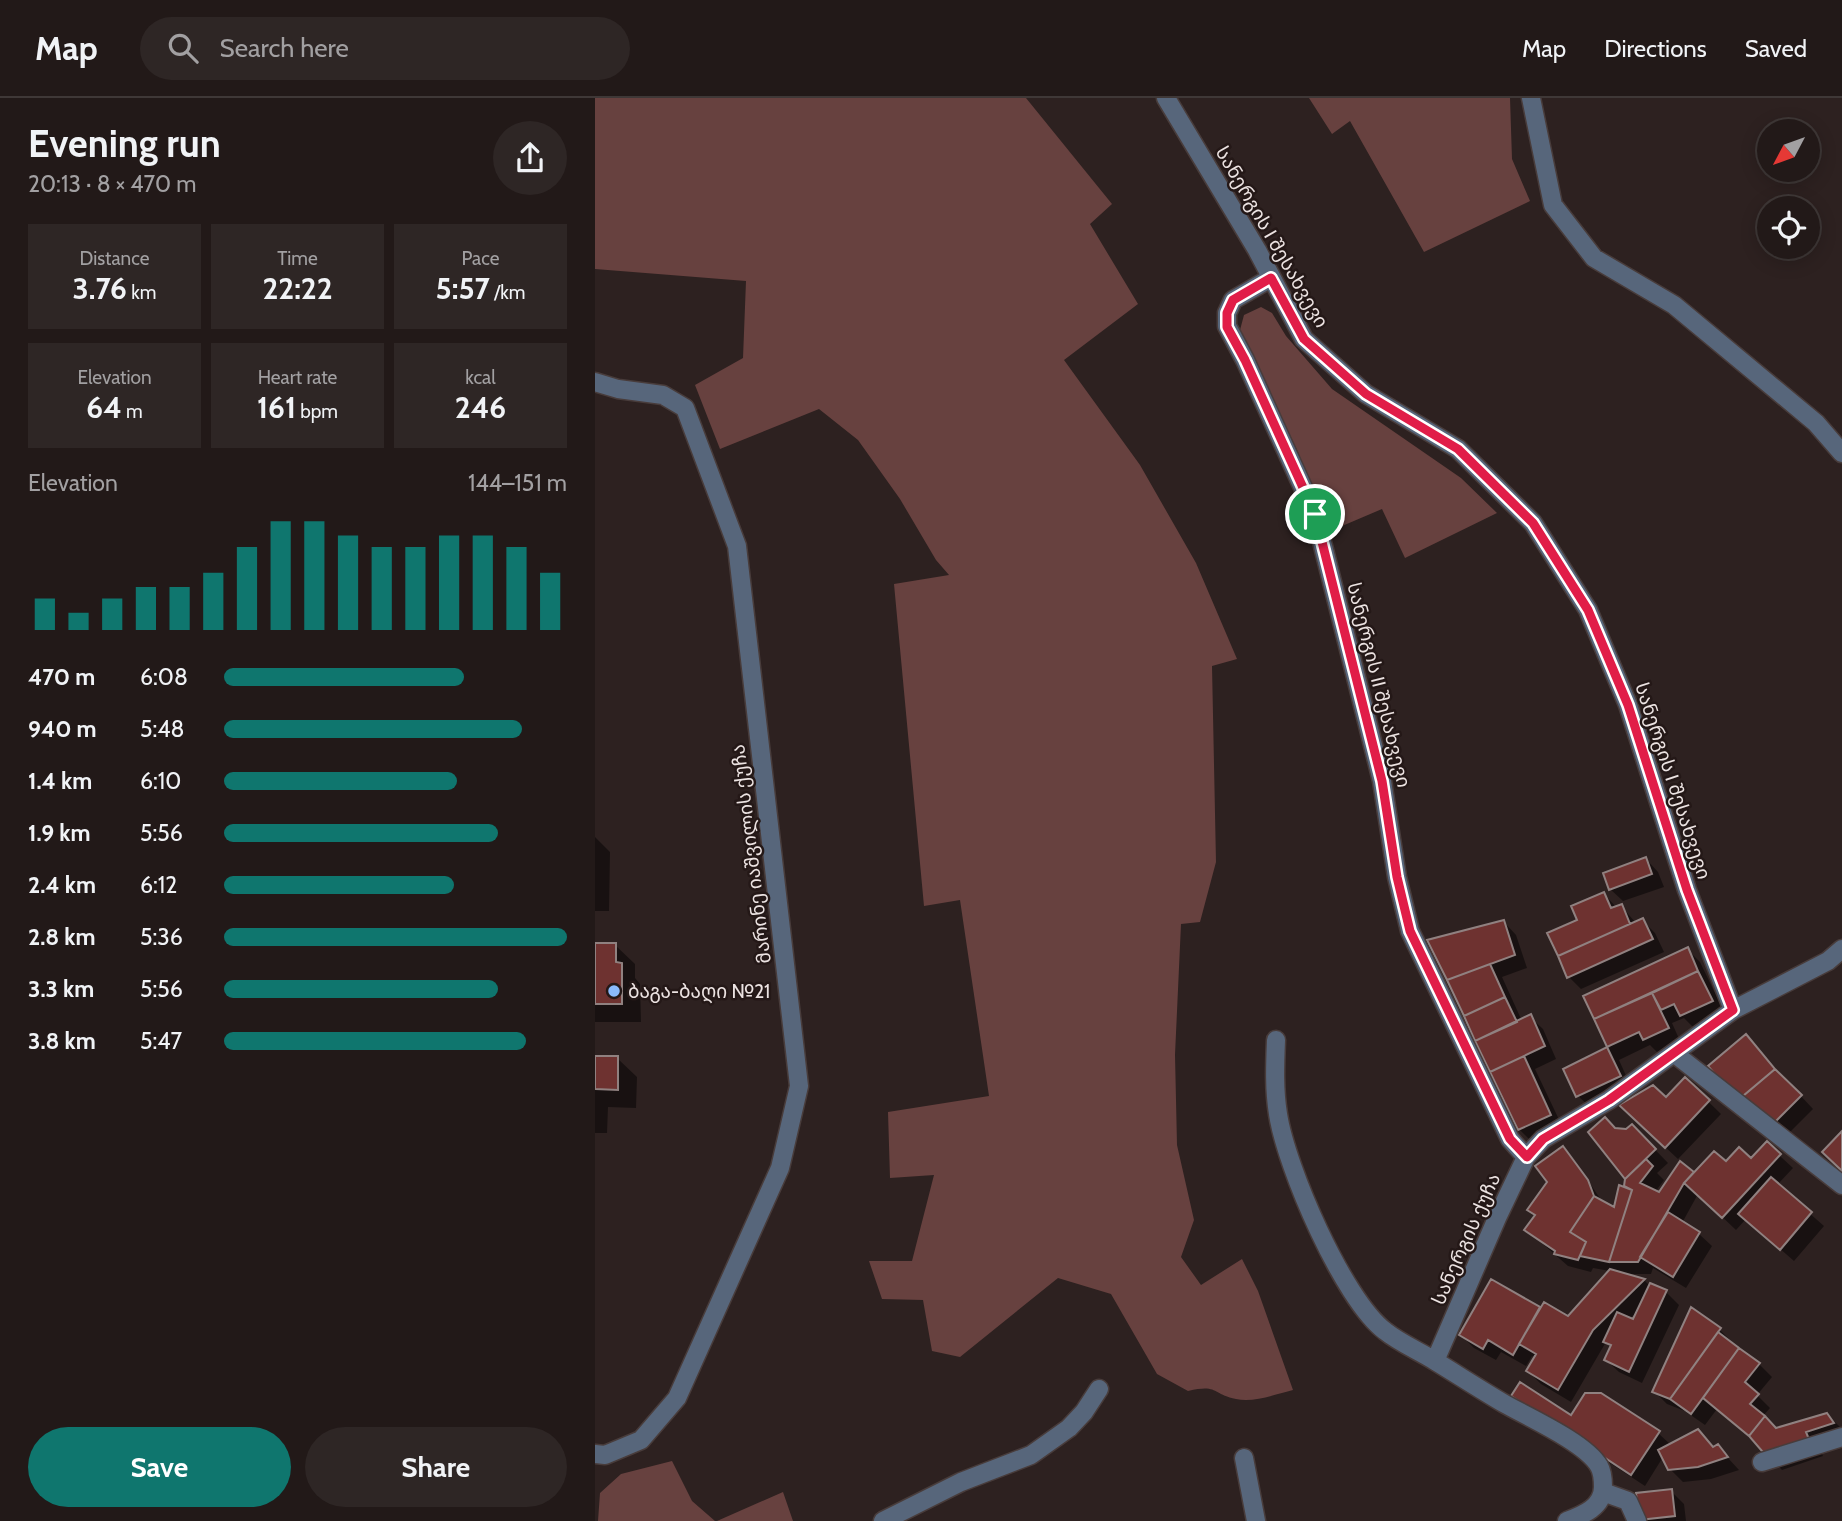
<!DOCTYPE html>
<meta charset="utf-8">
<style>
:root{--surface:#221918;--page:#2e2625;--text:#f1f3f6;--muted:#a2a0a2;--line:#3f3837;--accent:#0f766e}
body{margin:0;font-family:Cabin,"Noto Sans Georgian",sans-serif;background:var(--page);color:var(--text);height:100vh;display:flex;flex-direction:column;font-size:26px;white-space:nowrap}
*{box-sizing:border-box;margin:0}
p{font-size:23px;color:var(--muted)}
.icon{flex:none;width:38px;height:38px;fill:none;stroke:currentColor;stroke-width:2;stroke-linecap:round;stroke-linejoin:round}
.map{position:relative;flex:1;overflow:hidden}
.drawer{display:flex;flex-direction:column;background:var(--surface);width:595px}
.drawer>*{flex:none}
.needle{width:46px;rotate:229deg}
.controls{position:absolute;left:1162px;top:21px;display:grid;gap:14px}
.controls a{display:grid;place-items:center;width:63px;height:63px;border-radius:50%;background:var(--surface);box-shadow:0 4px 18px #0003,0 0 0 2px var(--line);font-size:35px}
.pin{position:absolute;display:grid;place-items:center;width:60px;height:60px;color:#fff;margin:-30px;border:4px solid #fff;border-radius:50%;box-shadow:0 2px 7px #0007}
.round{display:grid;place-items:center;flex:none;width:74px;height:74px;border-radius:37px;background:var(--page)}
.headline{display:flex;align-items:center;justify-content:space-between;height:119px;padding:0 28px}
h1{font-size:38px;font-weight:800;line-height:52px}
.figures{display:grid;grid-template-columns:repeat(3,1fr);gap:10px;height:119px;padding:7px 28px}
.figures div{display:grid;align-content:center;border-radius:0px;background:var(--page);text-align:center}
.figures b{font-size:30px;font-weight:800}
.figures small{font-size:19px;font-weight:400}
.figures p{font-size:19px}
.chart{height:196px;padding:14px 28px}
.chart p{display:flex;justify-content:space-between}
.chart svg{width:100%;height:126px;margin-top:7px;stroke:var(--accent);stroke-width:6}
.action{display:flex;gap:14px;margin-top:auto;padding:14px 28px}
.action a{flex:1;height:80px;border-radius:42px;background:var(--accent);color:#fff;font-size:28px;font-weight:800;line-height:80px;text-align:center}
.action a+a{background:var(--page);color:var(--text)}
ul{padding:0 28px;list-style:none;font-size:23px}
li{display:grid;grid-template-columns:112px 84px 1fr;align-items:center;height:52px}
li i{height:18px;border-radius:9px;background:var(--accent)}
header{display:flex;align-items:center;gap:42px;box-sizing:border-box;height:98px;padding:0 35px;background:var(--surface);border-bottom:2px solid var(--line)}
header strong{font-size:33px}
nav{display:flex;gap:38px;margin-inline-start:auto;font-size:24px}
.search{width:490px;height:63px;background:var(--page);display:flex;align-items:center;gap:18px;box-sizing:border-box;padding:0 24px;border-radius:38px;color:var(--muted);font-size:26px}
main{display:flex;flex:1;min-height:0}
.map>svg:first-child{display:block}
</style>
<header>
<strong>Map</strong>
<div class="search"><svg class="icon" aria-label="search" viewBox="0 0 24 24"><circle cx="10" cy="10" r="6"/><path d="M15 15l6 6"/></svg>Search here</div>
<nav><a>Map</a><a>Directions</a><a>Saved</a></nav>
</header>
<main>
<section class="drawer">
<div class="headline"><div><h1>Evening run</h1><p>20:13 · 8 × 470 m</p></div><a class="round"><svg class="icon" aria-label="share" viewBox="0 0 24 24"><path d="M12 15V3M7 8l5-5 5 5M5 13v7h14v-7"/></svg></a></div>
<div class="figures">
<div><p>Distance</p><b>3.76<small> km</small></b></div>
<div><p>Time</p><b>22:22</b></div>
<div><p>Pace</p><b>5:57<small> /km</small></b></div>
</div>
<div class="figures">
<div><p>Elevation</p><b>64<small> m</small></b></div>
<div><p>Heart rate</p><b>161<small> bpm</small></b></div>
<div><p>kcal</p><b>246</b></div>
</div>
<div class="chart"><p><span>Elevation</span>144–151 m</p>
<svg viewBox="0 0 160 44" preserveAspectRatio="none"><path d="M5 44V33M15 44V38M25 44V33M35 44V29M45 44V29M55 44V24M65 44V15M75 44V6M85 44V6M95 44V11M105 44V15M115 44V15M125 44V11M135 44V11M145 44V15M155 44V24"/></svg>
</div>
<ul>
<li><b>470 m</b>6:08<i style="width:70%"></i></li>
<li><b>940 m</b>5:48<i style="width:87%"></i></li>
<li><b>1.4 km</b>6:10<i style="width:68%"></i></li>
<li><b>1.9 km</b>5:56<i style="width:80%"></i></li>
<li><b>2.4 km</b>6:12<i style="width:67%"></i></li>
<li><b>2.8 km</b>5:36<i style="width:100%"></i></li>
<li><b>3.3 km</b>5:56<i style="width:80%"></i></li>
<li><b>3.8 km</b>5:47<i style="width:88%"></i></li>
</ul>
<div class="action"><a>Save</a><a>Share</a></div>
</section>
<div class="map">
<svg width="1247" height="1423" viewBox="0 0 1247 1423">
<rect width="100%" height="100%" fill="#2d2120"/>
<path fill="#67413f" d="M0 0H431L517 106 495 126 543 206 469 262 545 367 601 465 642 561 617 568 621 764 605 824 586 826 580 957 582 1047 599 1122 586 1159 606 1187 647 1161 663 1193 698 1292C681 1296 659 1305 641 1301 616 1296 624 1286 593 1293L562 1276 516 1196 463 1180 365 1259 337 1253 328 1202 287 1201 274 1163H317L339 1077 295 1080 293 1014 394 998 365 802 329 808 299 486 354 477 341 462 305 401 263 342 224 311 125 351 100 287 148 260 151 183 0 171Z
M714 0H915L917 61 935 103 829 154 755 23 737 36Z
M666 209 677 215 691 238 737 291 866 380 902 415 810 460 787 411 733 434 703 354 645 232 649 217Z
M77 1363 97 1403 120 1423H3L5 1395 26 1376Z
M188 1394 198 1423H122Z"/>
<path fill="#0007" fill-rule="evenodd" d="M0 739 15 754 14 813H0Z
M1051 761 1063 774 1069 789 1028 803 1015 791Z
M1009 796 1022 810 1026 808 1041 825 1047 822 1060 835 1069 854 986 891 974 879 985 823Z
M909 824 921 837 932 870 907 879 927 923 935 919 948 931 961 961 940 971 968 1030 937 1044 924 1031 835 843Z
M0 847H20L40 866V880L45 886 46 924H0Z
M1092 851 1105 864 1130 916 1099 930 1089 920 1077 925 1085 943 1062 954 1055 947 1024 962 1037 991 996 1010 983 998 970 971 1015 950 990 899Z
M1151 939 1218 1011 1189 1040 1115 969Z
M0 959 22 960 42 979 41 1010 13 1009 12 1035H0Z
M1090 981 1126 1016 1083 1061 1039 1020 1072 1001Z
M1037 1028 1073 1065 1062 1075 1069 1082 1060 1094 1065 1096 1086 1066 1099 1076 1131 1066 1156 1063 1172 1046 1198 1070 1182 1087 1229 1128 1199 1163 1151 1121 1141 1132 1103 1096 1087 1125 1104 1136 1117 1148 1091 1190 1058 1170 1056 1176H1030L1049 1182 1055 1188 1071 1194 1084 1207 1047 1285 1024 1274 1011 1262 1017 1250 1011 1244 976 1304 946 1286 933 1273 941 1260 937 1258 931 1268 906 1254 901 1262 879 1250 866 1237 897 1183 946 1211 974 1220 1015 1173 998 1170 996 1174 973 1168 932 1132 941 1118 934 1112 954 1084 968 1050 980 1063 1008 1105 1020 1112 1032 1080 996 1034 1031 1033ZM1044 1212 1039 1223 1034 1221Z
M1124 1231 1137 1244 1136 1246 1164 1266 1177 1279 1162 1297 1175 1310 1167 1319 1180 1332 1232 1316 1245 1329 1247 1333 1222 1346 1228 1358 1187 1372 1163 1346 1122 1311 1110 1327 1090 1313 1072 1306 1059 1293Z
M918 1298 977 1320 1063 1335 1076 1347 1103 1333 1120 1351 1122 1348 1144 1372 1116 1381 1088 1384 1075 1371 1068 1359 1050 1388 931 1310Z
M1076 1393 1089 1406 1091 1423H1048Z"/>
<path fill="#6e3230" stroke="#908180" stroke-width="2" d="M1051 759 1057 776 1014 792 1008 775Z
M1009 794 1016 810 1027 806 1035 826 963 858 952 835 982 822 976 808Z
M1048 820 1058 841 972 880 963 858Z
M909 822 920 857 852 882 832 842Z
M0 845H21V864L27 865V906H0Z
M1093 849 1103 873 999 921 988 898Z
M895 866 910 899 869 918 852 882Z
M1103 873 1118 903 1085 918 1079 906 1066 912 1057 895Z
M1057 895 1074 930 1048 942 1044 934 1012 949 999 921Z
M910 899 922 924 880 943 869 918Z
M936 916 950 948 895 974 880 943Z
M1151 936 1180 971 1142 1003 1113 968Z
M1012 949 1026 978 981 999 968 971Z
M0 958H23V992L0 991Z
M929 958 956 1017 923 1032 895 974Z
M1180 971 1207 997 1176 1028 1142 1003Z
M1090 979 1115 1002 1070 1050 1024 1007 1058 987 1071 999Z
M1010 1019 1020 1030 1031 1031 1037 1026 1061 1051 1030 1081 993 1034Z
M1247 1033V1073L1227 1054Z
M1172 1043 1186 1056 1127 1120 1089 1085 1119 1053 1131 1063 1144 1049 1156 1060Z
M968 1048 993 1082 999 1098 975 1134 991 1144 983 1162 959 1156 960 1153 929 1132 940 1117 932 1112 952 1084 940 1068Z
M1051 1061 1058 1068 1045 1085 1064 1094 1085 1063 1099 1074 1089 1085 1043 1164H1014L1037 1092 1029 1088 1030 1081Z
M1176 1079 1217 1114 1185 1152 1143 1116Z
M1024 1087 1037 1092 1014 1164 985 1158 991 1144 975 1134 999 1098 1019 1109Z
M1073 1114 1105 1134 1078 1179 1045 1159Z
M1015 1171 1050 1181 998 1232 963 1292 931 1273 941 1256 924 1246 949 1204 973 1218Z
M896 1181 945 1209 918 1257 893 1242 888 1251 864 1237Z
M1055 1185 1072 1192 1034 1274 1009 1262 1016 1247 1008 1244 1022 1214 1038 1221Z
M1096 1209 1126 1230 1075 1301 1057 1294Z
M1123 1234 1144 1250 1096 1316 1075 1301Z
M1144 1250 1165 1265 1150 1284 1164 1296 1155 1306 1170 1318 1154 1338 1108 1300Z
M925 1284 976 1317 990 1295H1006L1065 1333 1036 1377 916 1298Z
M1232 1315 1239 1325 1211 1334 1216 1346 1173 1360 1154 1338 1170 1318 1181 1330Z
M1103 1331 1118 1349 1123 1346 1133 1359 1103 1369 1073 1372 1063 1352Z
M1077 1391 1080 1418 1044 1422 1041 1395Z"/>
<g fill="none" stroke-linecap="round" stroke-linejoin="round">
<g stroke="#483c3b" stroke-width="21">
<path id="minor" d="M571 0 662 152 709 241 771 296 863 351 938 425 993 512 1033 607 1092 792 1138 912
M936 0 958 107 999 160 1079 207 1221 325 1247 355
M676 180 638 202 632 215V228L650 262 720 416 787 683 802 779 815 833 915 1041 931 1059
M0 284 23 291 68 297 90 310 142 448 204 988 185 1070 82 1300 46 1342 10 1357 0 1356
M681 942C680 967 679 991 683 1016 691 1069 748 1201 790 1233 805 1245 824 1253 840 1263
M1080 956 1247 1087
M649 1360 661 1423
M1167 1364 1247 1339
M1008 1394 1033 1403 1042 1423
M288 1423 366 1384 436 1357 474 1330 489 1314 504 1291
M972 1423C988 1417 1008 1409 1008 1389 1008 1383 1007 1373 1004 1368 991 1345 933 1319 910 1306 886 1292 863 1277 840 1263L902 1120 931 1059 948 1041 1014 1002 1138 912 1233 863 1247 851"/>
</g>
<use href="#minor" stroke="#57667b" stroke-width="18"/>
</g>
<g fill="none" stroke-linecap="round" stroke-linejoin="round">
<g stroke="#fff" stroke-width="14">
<path id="route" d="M676 180 709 241 771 296 863 351 938 425 993 512 1033 607 1092 792 1138 912 1014 1002 948 1041 932 1059 915 1041 815 833 802 779 787 683 720 416 650 262 632 229V215L638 202Z"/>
</g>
<use href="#route" stroke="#e11d48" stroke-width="9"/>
</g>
<circle fill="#8abafc" stroke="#241817" stroke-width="2.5" cx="19" cy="893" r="7"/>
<g text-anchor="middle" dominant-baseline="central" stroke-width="5" stroke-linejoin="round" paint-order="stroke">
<g font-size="19" fill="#ece3e2" stroke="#241817">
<text transform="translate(677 139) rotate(60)">სანერგის I შესახვევი</text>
<text transform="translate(784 587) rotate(76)">სანერგის II შესახვევი</text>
<text transform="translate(1078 683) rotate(72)">სანერგის I შესახვევი</text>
<text transform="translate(156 756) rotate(-97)">მარინე იაშვილის ქუჩა</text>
<text transform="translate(871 1141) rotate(-66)">სანერგის ქუჩა</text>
</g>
<g font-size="19" fill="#ece3e2" stroke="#241817" text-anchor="start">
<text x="33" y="893">ბაგა-ბაღი №21</text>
</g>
</g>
</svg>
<div class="controls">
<a><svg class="needle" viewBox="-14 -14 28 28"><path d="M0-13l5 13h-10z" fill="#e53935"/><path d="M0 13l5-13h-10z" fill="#a2a0a2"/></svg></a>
<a><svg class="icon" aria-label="locate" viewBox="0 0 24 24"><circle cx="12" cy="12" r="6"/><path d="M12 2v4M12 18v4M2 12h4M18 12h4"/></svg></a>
</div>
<div class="pin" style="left:720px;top:416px;background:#1e9e55"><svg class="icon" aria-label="arrive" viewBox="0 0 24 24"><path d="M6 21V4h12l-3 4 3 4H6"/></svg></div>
</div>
</main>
